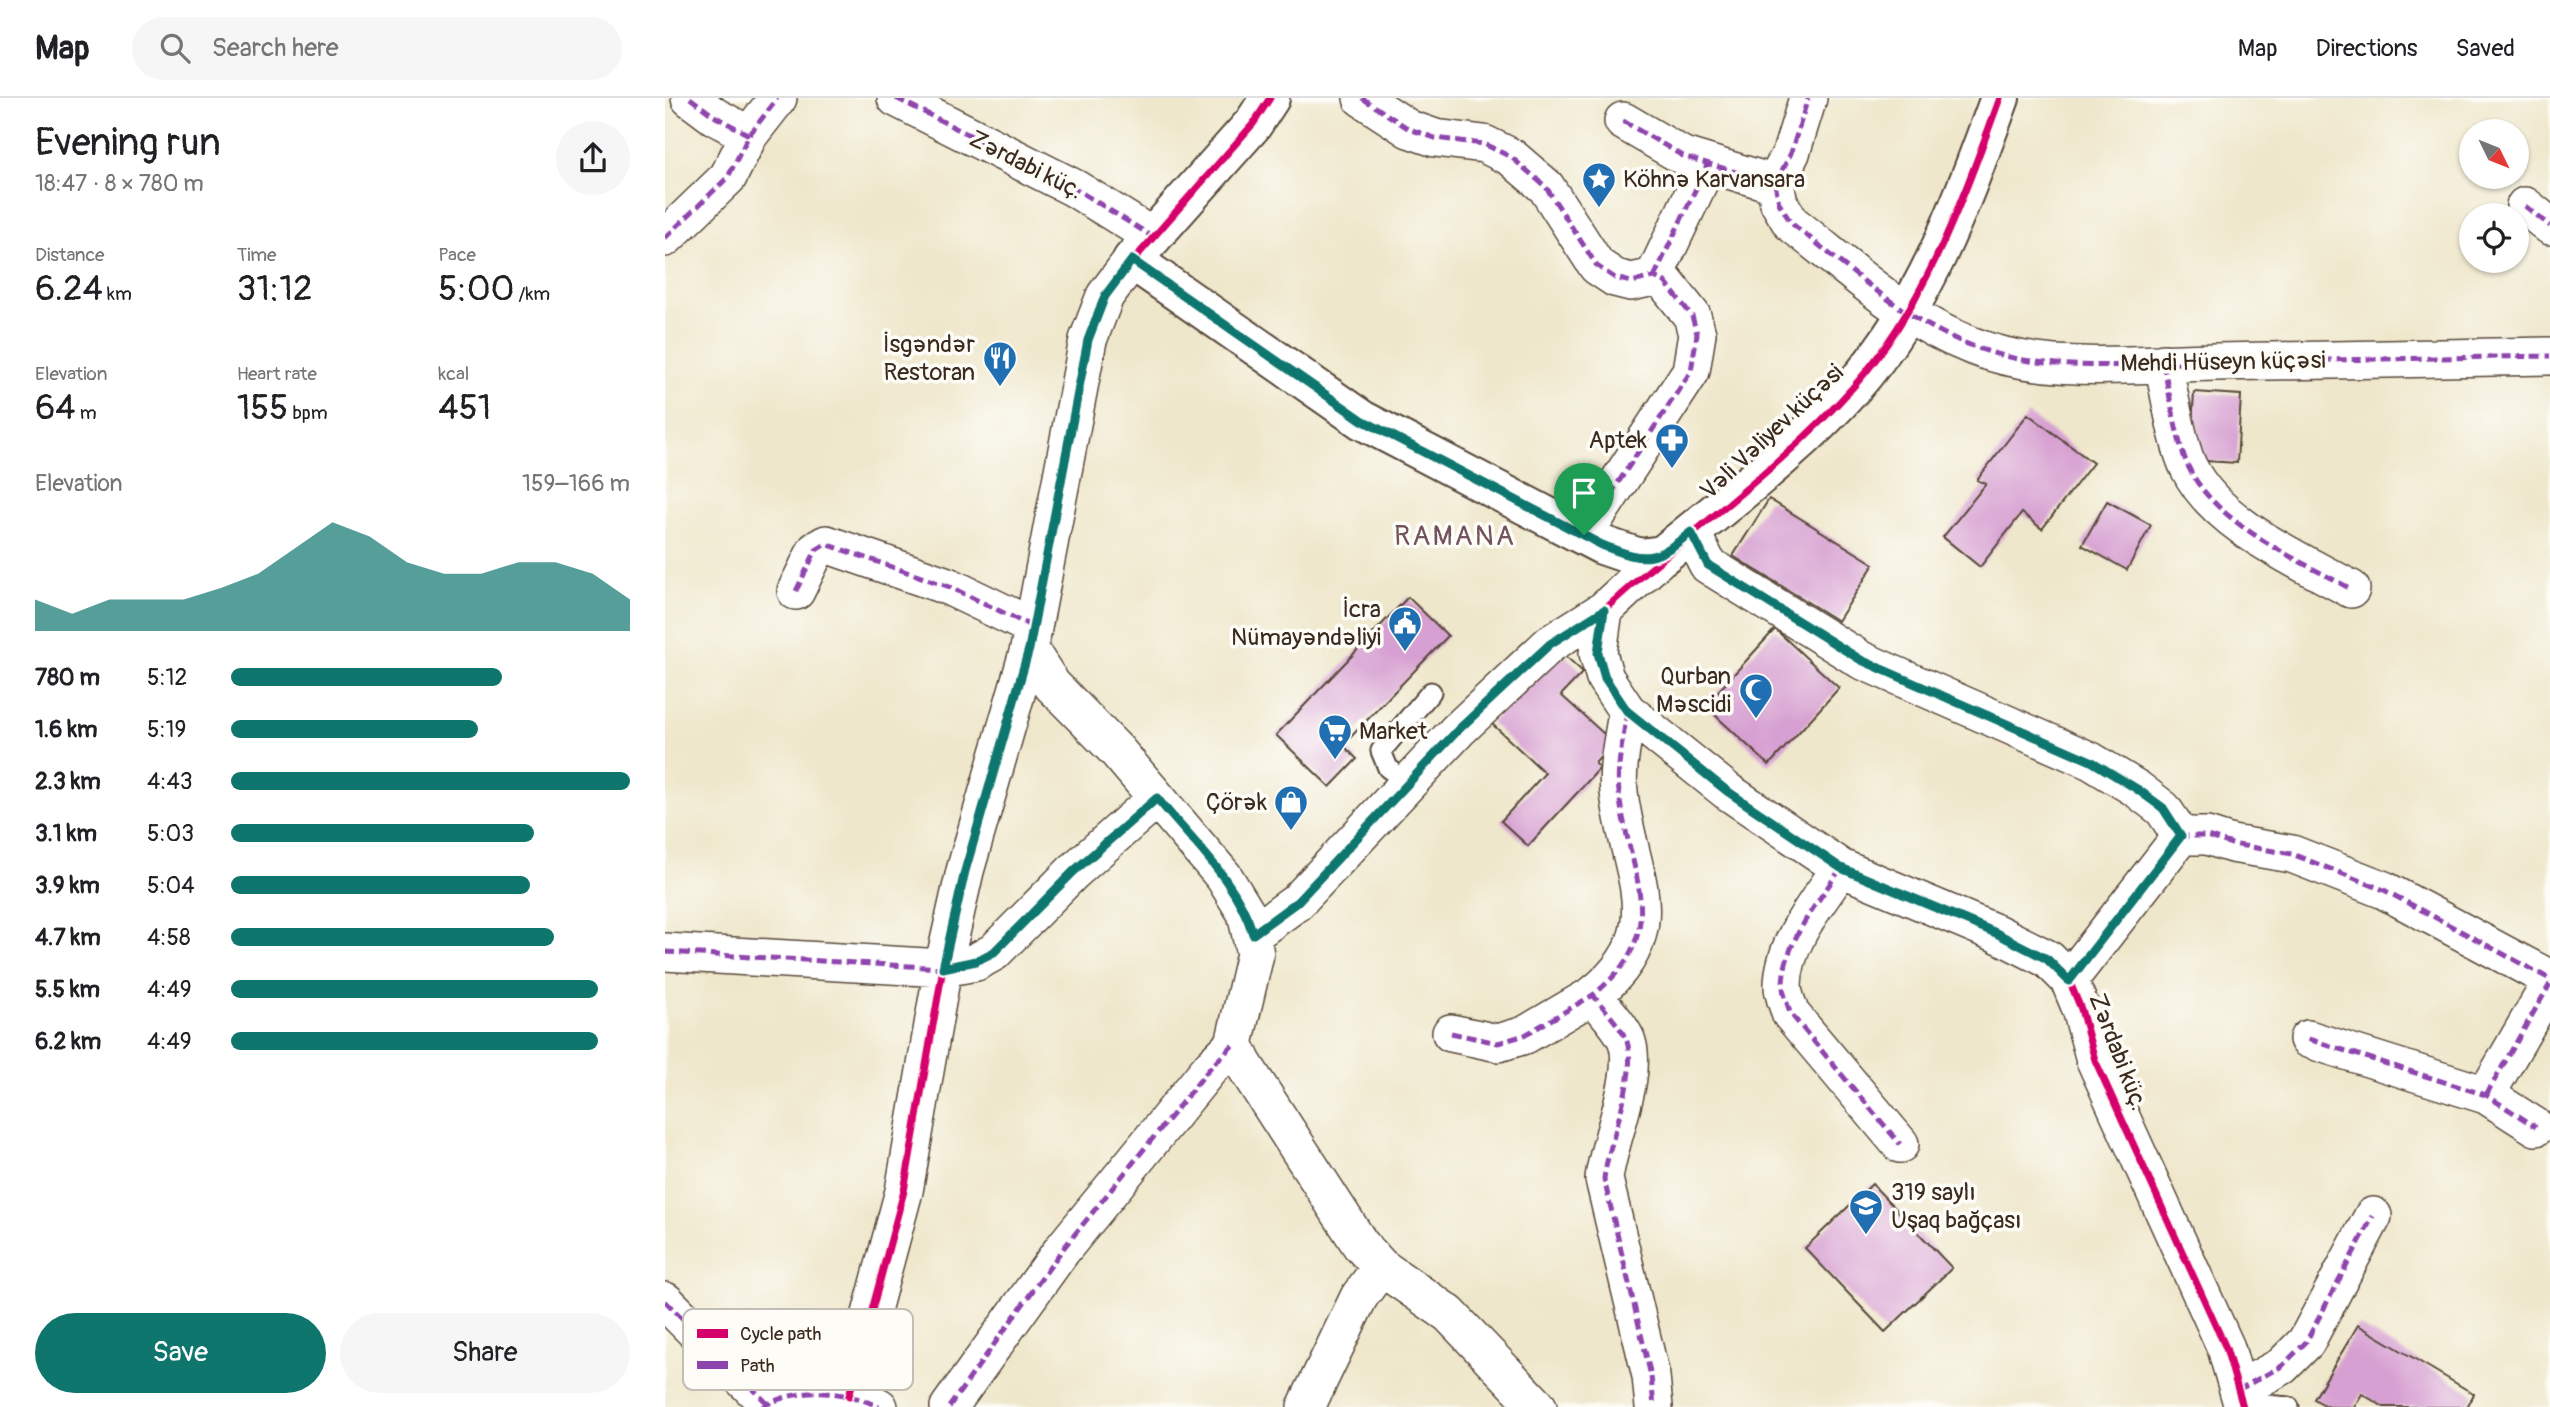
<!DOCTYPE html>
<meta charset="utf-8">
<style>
:root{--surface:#fff;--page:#f6f6f6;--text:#202124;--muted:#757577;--line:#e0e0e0;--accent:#0f766e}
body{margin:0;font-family:Pangolin,sans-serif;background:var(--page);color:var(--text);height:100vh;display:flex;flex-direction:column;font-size:26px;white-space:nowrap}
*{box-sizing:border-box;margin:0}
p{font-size:23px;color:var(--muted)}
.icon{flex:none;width:38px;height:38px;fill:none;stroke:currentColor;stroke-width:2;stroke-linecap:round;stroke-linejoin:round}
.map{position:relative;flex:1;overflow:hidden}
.details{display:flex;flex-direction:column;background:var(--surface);width:665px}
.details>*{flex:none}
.needle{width:46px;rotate:133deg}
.controls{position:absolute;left:1794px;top:21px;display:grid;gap:14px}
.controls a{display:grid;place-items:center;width:70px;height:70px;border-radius:50%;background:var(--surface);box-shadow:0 2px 5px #0004;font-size:35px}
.pin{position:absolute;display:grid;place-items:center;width:60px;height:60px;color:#fff;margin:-72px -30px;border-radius:50% 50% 50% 0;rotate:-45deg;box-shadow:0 0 7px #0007}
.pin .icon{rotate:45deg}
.round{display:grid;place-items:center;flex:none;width:74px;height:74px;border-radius:37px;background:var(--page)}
.headline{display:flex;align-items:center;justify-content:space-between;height:119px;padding:0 35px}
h1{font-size:38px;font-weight:600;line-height:52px}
.stats{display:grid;grid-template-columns:repeat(3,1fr);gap:10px;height:119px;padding:7px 35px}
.stats div{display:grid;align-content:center}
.stats b{font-size:35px;font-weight:600}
.stats small{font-size:19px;font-weight:400}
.stats p{font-size:19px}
.chart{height:196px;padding:14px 35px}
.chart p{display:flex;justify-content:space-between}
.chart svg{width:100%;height:126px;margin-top:7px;fill:var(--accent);opacity:.7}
.button{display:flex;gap:14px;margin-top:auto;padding:14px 35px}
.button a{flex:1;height:80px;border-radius:42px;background:var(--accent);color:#fff;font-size:28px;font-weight:600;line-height:80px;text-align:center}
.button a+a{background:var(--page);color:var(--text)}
ul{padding:0 35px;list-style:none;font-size:23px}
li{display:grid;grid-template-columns:112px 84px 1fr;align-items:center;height:52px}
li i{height:18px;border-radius:9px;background:var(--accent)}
header{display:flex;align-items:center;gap:42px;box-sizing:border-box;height:98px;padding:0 35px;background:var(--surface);border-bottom:2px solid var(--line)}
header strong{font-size:33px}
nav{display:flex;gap:38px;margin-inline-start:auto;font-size:24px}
.search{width:490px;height:63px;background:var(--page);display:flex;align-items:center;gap:18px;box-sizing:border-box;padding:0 24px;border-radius:38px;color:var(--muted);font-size:26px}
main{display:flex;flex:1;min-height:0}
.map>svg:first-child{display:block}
</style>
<header>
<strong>Map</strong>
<div class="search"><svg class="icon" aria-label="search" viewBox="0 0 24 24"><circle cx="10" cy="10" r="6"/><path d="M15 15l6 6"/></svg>Search here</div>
<nav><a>Map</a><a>Directions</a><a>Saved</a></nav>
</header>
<main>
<section class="details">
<div class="headline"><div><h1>Evening run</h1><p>18:47 · 8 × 780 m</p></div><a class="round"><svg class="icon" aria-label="share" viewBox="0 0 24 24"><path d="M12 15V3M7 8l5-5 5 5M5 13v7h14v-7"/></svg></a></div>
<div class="stats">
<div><p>Distance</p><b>6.24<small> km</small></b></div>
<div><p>Time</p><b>31:12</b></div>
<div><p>Pace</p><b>5:00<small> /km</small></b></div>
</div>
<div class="stats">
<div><p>Elevation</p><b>64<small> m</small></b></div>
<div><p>Heart rate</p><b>155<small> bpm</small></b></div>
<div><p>kcal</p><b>451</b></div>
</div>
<div class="chart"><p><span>Elevation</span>159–166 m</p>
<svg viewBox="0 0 160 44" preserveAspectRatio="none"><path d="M0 44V33L10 38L20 33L30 33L40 33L50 29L60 24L70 15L80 6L90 11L100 20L110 24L120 24L130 20L140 20L150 24L160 33V44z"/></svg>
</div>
<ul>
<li><b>780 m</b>5:12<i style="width:68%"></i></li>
<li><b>1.6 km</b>5:19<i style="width:62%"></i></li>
<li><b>2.3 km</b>4:43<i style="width:100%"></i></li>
<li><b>3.1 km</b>5:03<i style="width:76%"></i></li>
<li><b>3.9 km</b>5:04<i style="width:75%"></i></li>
<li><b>4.7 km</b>4:58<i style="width:81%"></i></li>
<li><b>5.5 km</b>4:49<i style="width:92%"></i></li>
<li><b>6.2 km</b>4:49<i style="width:92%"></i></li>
</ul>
<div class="button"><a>Save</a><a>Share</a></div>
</section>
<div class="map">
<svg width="1885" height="1309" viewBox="0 0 1885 1309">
<rect width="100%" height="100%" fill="#fdfcf7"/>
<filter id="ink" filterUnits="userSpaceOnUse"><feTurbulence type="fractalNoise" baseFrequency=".0143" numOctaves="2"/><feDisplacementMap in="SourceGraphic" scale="14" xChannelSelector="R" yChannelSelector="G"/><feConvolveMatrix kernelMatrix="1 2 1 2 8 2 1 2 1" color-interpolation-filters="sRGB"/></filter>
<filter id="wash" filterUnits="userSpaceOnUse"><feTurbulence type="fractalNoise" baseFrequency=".00686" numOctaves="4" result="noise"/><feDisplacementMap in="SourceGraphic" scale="28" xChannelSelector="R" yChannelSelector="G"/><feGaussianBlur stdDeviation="1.57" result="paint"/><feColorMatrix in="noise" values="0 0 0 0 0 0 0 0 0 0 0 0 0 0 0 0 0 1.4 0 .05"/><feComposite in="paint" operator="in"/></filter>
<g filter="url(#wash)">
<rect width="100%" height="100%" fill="#efe7cb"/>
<g id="blocks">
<path fill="#d7a0d2" d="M1529 294 1576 297 1572 365 1525 362Z
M1363 316 1428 365 1377 431 1357 415 1315 469 1278 439 1321 386 1312 382Z
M1104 401 1209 466 1173 523 1068 458Z
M1442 403 1486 427 1462 472 1417 447Z
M743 499 783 538 678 647 692 661 665 689 611 637Z
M1110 531 1174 590 1104 667 1040 608Z
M893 551 918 574 896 597 949 645 930 665 935 670 863 748 836 723 880 675 826 625Z
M1207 1086 1287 1170 1220 1234 1140 1150Z
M1693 1227 1809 1296 1802 1309H1719L1697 1296 1689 1309H1663L1649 1301Z"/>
</g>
</g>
<g filter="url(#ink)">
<use href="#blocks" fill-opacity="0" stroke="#564638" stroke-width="2"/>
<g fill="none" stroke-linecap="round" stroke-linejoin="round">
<g stroke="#564638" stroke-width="23">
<path id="service" d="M743 685 723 670 716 653 766 594
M1578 1305 1624 1309"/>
</g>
<g stroke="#564638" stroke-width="40">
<path id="minor" d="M25 0 49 18 84 37
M231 0 409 90 488 139
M697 0 744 31 770 40 819 46 846 59 881 89 932 168 950 180 966 184 989 179 1000 184 1027 218 1032 236 1026 273 919 437
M958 23 1018 58 1110 86 1114 105 1126 125C1183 169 1237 221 1305 247 1381 278 1471 265 1551 264 1663 262 1774 260 1885 258
M1110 86 1126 55 1143 0
M1860 108 1885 128
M0 140 63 79 84 37 113 0
M989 179 1042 67
M1498 265C1504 292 1512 347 1524 370 1552 427 1632 461 1686 491
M1026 434 1043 467 1196 562 1426 663 1472 691 1498 711 1516 738H1542L1567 746 1627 756 1719 792 1885 881
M998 457 939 512 933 555 940 580 962 613 1062 693 1176 770 1331 835 1383 861 1404 882 1416 911 1430 962 1561 1250 1578 1309
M131 493 151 452 161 446 285 489 368 529
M364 551 387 587 452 653 559 779 581 815 590 856 569 946 578 965 695 1146 716 1169 784 1216 873 1309
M962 613C959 639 951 667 954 694 963 776 1010 832 928 897 938 910 954 926 961 941 975 975 943 1043 939 1081L986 1278 989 1309
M1176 770C1153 804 1118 845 1118 888 1118 897 1123 906 1125 915L1235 1046
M588 836 632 804 793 632 885 546 939 512
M0 854 278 870 311 864 329 854 408 774 492 700
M1404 882 1516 738
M786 935 833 945 860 937 928 897
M1643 941 1821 997 1871 1029
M1821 997 1885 886
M0 1203 103 1306
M1573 1292 1617 1268 1641 1244 1708 1118
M184 1298 239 1093 278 870 300 773 364 551 423 242 440 198 467 162
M97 1309C133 1289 179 1291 214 1309
M284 1309 397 1152 545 970 569 946
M641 1309 694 1199 716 1169"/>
</g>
<g stroke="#564638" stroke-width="42">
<path id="tertiary" d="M605 0 588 26 467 162 697 322 937 447 975 460 998 457C1063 403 1133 352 1189 288 1261 206 1298 100 1335 0"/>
</g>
<use href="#service" stroke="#fff" stroke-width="19"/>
<use href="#minor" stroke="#fff" stroke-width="37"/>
<use href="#tertiary" stroke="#fff" stroke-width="38"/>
<path stroke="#8e44ad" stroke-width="5" stroke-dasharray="10 5" stroke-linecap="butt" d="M25 0 49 18 84 37
M231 0 409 90 488 139
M697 0 744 31 770 40 819 46 846 59 881 89 932 168 950 180 966 184 989 179 1000 184 1027 218 1032 236 1026 273 919 437
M958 23 1018 58 1110 86 1114 105 1126 125C1183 169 1237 221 1305 247 1381 278 1471 265 1551 264 1663 262 1774 260 1885 258
M1110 86 1126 55 1143 0
M1860 108 1885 128
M0 140 63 79 84 37 113 0
M989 179 1042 67
M1498 265C1504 292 1512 347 1524 370 1552 427 1632 461 1686 491
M1026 434 1043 467 1196 562 1426 663 1472 691 1498 711 1516 738H1542L1567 746 1627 756 1719 792 1885 881
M131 493 151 452 161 446 285 489 368 529
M962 613C959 639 951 667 954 694 963 776 1010 832 928 897 938 910 954 926 961 941 975 975 943 1043 939 1081L986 1278 989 1309
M1176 770C1153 804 1118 845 1118 888 1118 897 1123 906 1125 915L1235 1046
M0 854 278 870 311 864 329 854 408 774 492 700
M1404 882 1516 738
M786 935 833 945 860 937 928 897
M1643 941 1821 997 1871 1029
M1821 997 1885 886
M0 1203 103 1306
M1573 1292 1617 1268 1641 1244 1708 1118
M97 1309C133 1289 179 1291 214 1309
M284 1309 397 1152 545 970 569 946"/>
<g stroke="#fdfcf7" stroke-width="11">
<path id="cycleway" d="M1335 0C1298 100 1261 207 1189 288 1115 372 1020 436 939 512L933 555 940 580 962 613 1062 693 1176 770 1331 835 1383 861 1404 882 1416 911 1430 962 1561 1250 1578 1309
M184 1298 239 1093 278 870 300 773 364 551 423 242 440 198 450 183 588 26 605 0"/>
</g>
<use href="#cycleway" stroke="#d6006c" stroke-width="7"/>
</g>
</g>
<g fill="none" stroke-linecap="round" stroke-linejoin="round" filter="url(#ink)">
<g stroke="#fff" stroke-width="14">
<path id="route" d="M467 162 697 322 937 447C982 465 989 464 1026 434L1043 467 1196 562 1426 663 1472 691 1498 710 1516 738 1404 883 1382 861 1331 835 1176 770 1062 693 962 613 940 580 933 555 939 512 885 546 793 632 632 804 588 836C572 782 526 743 492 700L408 774 329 854 311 863 278 870 300 773 364 551 423 242 440 198Z"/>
</g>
<use href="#route" stroke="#0f766e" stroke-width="9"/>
</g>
<defs>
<g id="sight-pin" transform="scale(1.75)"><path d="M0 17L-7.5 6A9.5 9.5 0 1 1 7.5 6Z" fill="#1f6fb2" stroke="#fdfcf7"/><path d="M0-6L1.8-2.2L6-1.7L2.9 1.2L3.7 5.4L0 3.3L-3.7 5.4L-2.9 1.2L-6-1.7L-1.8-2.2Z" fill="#fff"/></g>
<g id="restaurant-pin" transform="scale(1.75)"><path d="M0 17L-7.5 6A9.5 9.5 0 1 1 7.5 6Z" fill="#1f6fb2" stroke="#fdfcf7"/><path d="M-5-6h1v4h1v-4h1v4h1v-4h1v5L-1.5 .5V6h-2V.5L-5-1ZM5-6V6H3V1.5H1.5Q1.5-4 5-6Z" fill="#fff"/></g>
<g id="pharmacy-pin" transform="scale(1.75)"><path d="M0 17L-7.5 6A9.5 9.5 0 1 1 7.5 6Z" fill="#1f6fb2" stroke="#fdfcf7"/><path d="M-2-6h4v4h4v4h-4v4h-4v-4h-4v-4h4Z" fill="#fff"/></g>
<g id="civic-pin" transform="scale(1.75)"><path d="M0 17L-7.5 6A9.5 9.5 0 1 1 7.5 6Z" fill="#1f6fb2" stroke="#fdfcf7"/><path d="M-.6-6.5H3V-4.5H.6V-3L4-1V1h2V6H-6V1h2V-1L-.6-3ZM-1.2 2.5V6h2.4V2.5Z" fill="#fff"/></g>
<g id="mosque-pin" transform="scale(1.75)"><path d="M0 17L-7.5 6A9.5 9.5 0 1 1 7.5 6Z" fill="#1f6fb2" stroke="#fdfcf7"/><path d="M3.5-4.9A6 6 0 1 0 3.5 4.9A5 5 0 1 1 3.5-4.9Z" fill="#fff"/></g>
<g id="supermarket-pin" transform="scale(1.75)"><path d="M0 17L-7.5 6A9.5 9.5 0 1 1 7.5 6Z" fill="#1f6fb2" stroke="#fdfcf7"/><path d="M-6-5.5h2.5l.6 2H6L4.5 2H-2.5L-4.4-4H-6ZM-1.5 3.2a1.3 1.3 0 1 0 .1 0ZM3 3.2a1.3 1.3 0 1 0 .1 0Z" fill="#fff"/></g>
<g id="shop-pin" transform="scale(1.75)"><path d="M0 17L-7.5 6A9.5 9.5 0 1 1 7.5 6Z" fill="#1f6fb2" stroke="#fdfcf7"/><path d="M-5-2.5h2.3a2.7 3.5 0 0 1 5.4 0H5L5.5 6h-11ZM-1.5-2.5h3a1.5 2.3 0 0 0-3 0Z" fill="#fff"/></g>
<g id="school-pin" transform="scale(1.75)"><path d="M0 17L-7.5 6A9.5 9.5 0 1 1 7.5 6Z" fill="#1f6fb2" stroke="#fdfcf7"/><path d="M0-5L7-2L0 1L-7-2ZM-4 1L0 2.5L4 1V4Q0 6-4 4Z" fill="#fff"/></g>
</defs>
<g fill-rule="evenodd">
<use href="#sight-pin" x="934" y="81"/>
<use href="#restaurant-pin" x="335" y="260"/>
<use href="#pharmacy-pin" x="1007" y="342"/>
<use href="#civic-pin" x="740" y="525"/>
<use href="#mosque-pin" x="1091" y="592"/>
<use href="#supermarket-pin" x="670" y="633"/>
<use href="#shop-pin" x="626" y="704"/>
<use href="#school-pin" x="1201" y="1108"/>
</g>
<g text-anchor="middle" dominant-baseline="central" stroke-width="7" stroke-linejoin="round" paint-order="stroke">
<g font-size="24" fill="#3b2a1e" stroke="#fdfcf7">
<text transform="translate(361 67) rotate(27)">Zərdabi küç.</text>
<text transform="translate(1558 264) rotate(-1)">Mehdi Hüseyn küçəsi</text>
<text transform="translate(1107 334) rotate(-43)">Vəli Vəliyev küçəsi</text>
<text transform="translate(1453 954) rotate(69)">Zərdabi küç.</text>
</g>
<g font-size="24" fill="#3b2a1e" stroke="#fdfcf7" text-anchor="end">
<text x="958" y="81" text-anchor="start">Köhnə Karvansara</text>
<text x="310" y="246">İsgəndər<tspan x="310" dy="28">Restoran</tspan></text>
<text x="982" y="342">Aptek</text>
<text x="716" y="511">İcra<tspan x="716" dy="28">Nümayəndəliyi</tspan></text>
<text x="1066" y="578">Qurban<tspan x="1066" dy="28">Məscidi</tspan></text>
<text x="694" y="633" text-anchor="start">Market</text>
<text x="602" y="704">Çörək</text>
<text x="1226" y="1094" text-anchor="start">319 saylı<tspan x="1226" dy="28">Uşaq bağçası</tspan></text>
</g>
<g font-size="28" letter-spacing="2" fill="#72535d" stroke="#fdfcf7">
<text x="790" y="438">RAMANA</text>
</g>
</g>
<rect x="18" y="1211" width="230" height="81" rx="10" fill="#fdfcf7" stroke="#c3bdb6" stroke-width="2"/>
<rect x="32" y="1231" width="31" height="9" fill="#d6006c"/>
<rect x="32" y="1263" width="31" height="8" fill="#8e44ad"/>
<g font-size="19" fill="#3b2a1e">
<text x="75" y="1242">Cycle path</text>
<text x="75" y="1274">Path</text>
</g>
</svg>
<div class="controls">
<a><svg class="needle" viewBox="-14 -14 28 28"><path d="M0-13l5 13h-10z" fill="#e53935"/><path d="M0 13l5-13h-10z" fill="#757577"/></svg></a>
<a><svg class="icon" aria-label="locate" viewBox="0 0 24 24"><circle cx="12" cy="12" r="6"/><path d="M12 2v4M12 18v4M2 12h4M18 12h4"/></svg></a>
</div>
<div class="pin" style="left:919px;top:437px;background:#1e9e55"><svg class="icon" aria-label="arrive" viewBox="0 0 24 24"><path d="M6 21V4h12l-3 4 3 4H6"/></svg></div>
</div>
</main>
